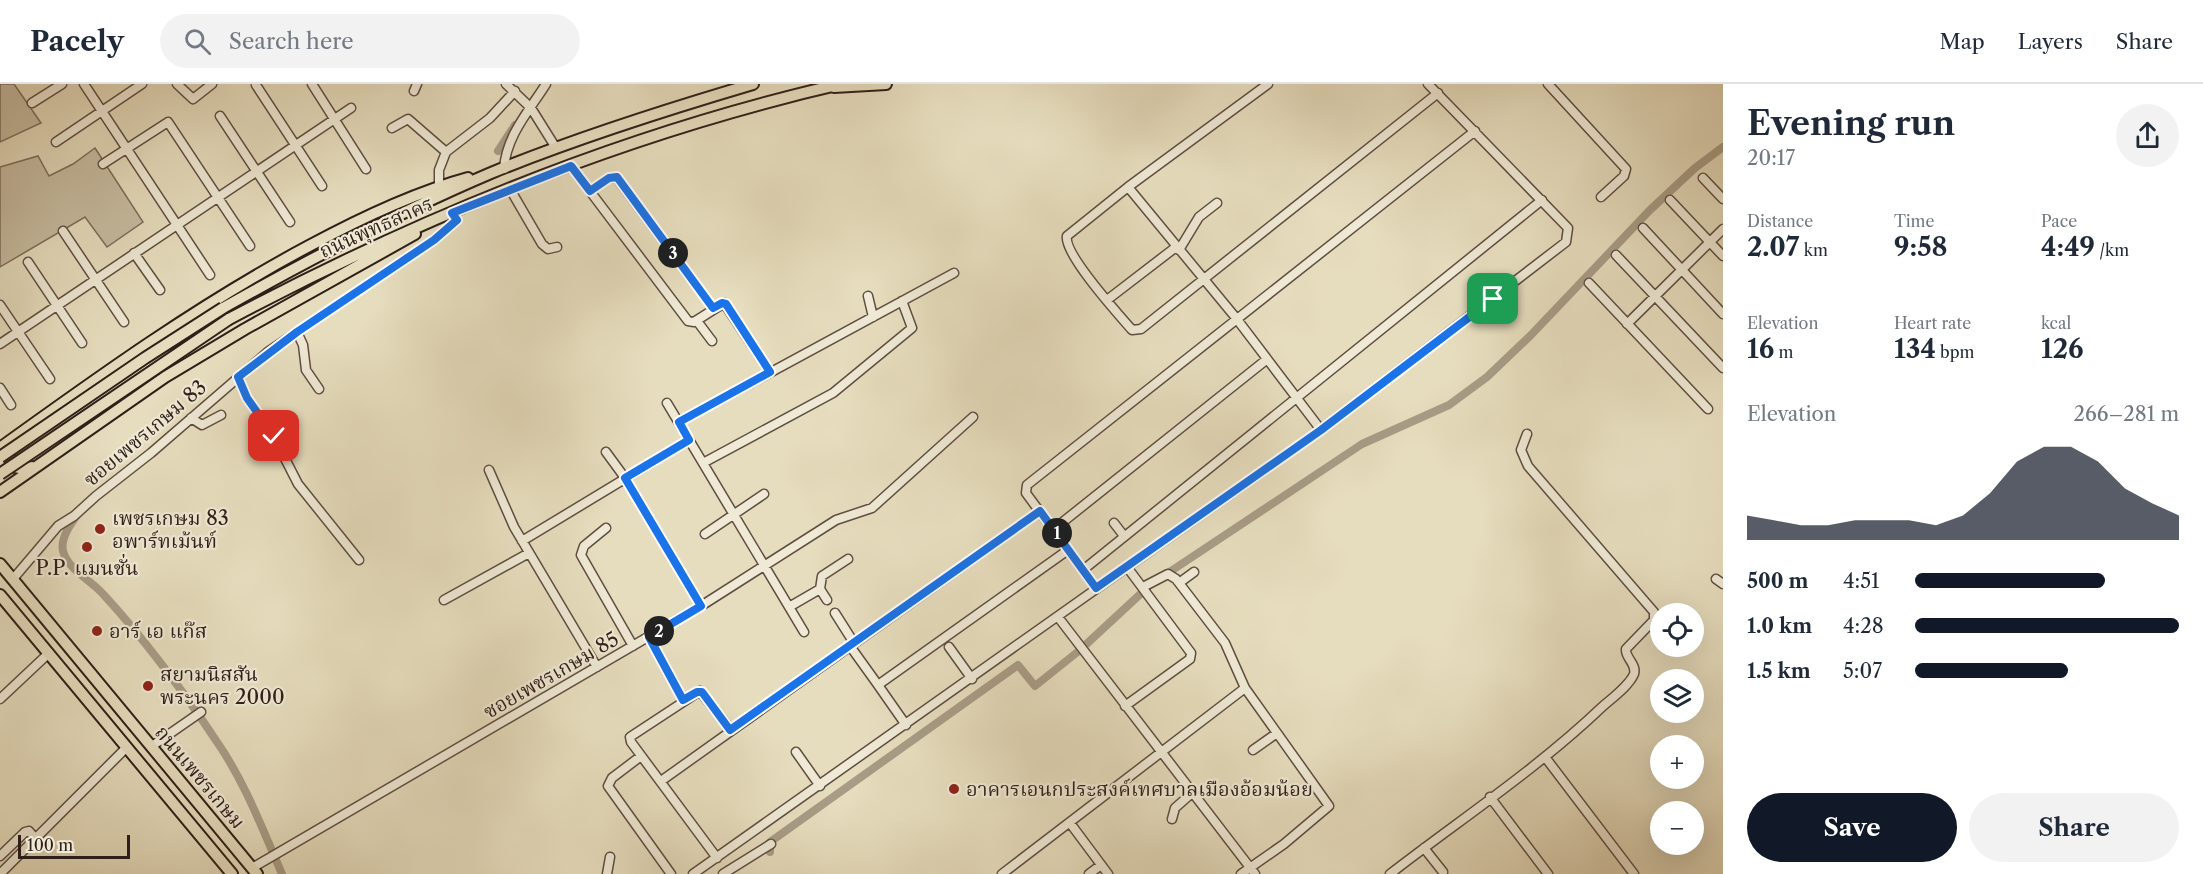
<!DOCTYPE html>
<meta charset="utf-8">
<style>
:root{--surface:#fff;--page:#f2f2f3;--text:#1f2937;--muted:#747a83;--line:#e0e1e3;--accent:#111827}
body{margin:0;font-family:"Libre Caslon Text","Noto Serif Thai",serif;background:var(--page);color:var(--text);height:100vh;display:flex;flex-direction:column;font-size:22px;white-space:nowrap}
*{box-sizing:border-box;margin:0}
p{font-size:20px;color:var(--muted)}
.icon{flex:none;width:33px;height:33px;fill:none;stroke:currentColor;stroke-width:2;stroke-linecap:round;stroke-linejoin:round}
.map{position:relative;flex:1;overflow:hidden}
.panel{display:flex;flex-direction:column;background:var(--surface);width:480px}
.panel>*{flex:none}
.fabs{position:absolute;left:1650px;top:519px;display:grid;gap:12px}
.fabs a{display:grid;place-items:center;width:54px;height:54px;border-radius:50%;background:var(--surface);box-shadow:0 6px 24px #0002;font-size:30px}
.scale{position:absolute;left:18px;bottom:15px;width:112px;box-sizing:border-box;padding-left:6px;border:3px solid #301f18;border-top:0;font-size:16px;line-height:21px;white-space:nowrap;color:#301f18;-webkit-text-stroke:4px #efe9d5;paint-order:stroke}
.pin{position:absolute;display:grid;place-items:center;width:51px;height:51px;color:#fff;margin:-26px;border-radius:12px;box-shadow:0 3px 9px #0006}
.km{position:absolute;width:30px;height:30px;margin:-15px;border-radius:50%;background:#222;color:#fff;font-size:16px;line-height:30px;text-align:center}
.round{display:grid;place-items:center;flex:none;width:63px;height:63px;border-radius:32px;background:var(--page)}
.overview{display:flex;align-items:center;justify-content:space-between;height:102px;padding:0 24px}
h1{font-size:33px;font-weight:800;line-height:45px}
.metrics{display:grid;grid-template-columns:repeat(3,1fr);gap:9px;height:102px;padding:6px 24px}
.metrics div{display:grid;align-content:center}
.metrics b{font-size:26px;font-weight:800}
.metrics small{font-size:16px;font-weight:400}
.metrics p{font-size:16px}
.chart{height:168px;padding:12px 24px}
.chart p{display:flex;justify-content:space-between}
.chart svg{width:100%;height:108px;margin-top:6px;fill:var(--accent);opacity:.7}
.primary-button{display:flex;gap:12px;margin-top:auto;padding:12px 24px}
.primary-button a{flex:1;height:69px;border-radius:36px;background:var(--accent);color:#fff;font-size:24px;font-weight:800;line-height:69px;text-align:center}
.primary-button a+a{background:var(--page);color:var(--text)}
ul{padding:0 24px;list-style:none;font-size:20px}
li{display:grid;grid-template-columns:96px 72px 1fr;align-items:center;height:45px}
li i{height:15px;border-radius:8px;background:var(--accent)}
header{display:flex;align-items:center;gap:36px;box-sizing:border-box;height:84px;padding:0 30px;background:var(--surface);border-bottom:2px solid var(--line)}
header strong{font-size:28px}
nav{display:flex;gap:33px;margin-inline-start:auto;font-size:21px}
.search{width:420px;height:54px;background:var(--page);display:flex;align-items:center;gap:15px;box-sizing:border-box;padding:0 21px;border-radius:33px;color:var(--muted);font-size:22px}
main{display:flex;flex:1;min-height:0}
.map>svg:first-child{display:block}
</style>
<header>
<strong>Pacely</strong>
<div class="search"><svg class="icon" aria-label="search" viewBox="0 0 24 24"><circle cx="10" cy="10" r="6"/><path d="M15 15l6 6"/></svg>Search here</div>
<nav><a>Map</a><a>Layers</a><a>Share</a></nav>
</header>
<main>
<div class="map">
<svg width="1723" height="790" viewBox="0 0 1723 790">
<rect width="100%" height="100%" fill="#e6ddbe"/>
<filter id="stains"><feTurbulence type="fractalNoise" baseFrequency=".00333" numOctaves="4"/><feColorMatrix values="0 0 0 0 .2 0 0 0 0 .09 0 0 0 0 .02 0 0 0 .5 -.17"/></filter>
<radialGradient id="worn" r=".72"><stop offset=".6" stop-color="#630" stop-opacity="0"/><stop offset="1" stop-color="#630" stop-opacity=".3"/></radialGradient>
<path fill="#c7bda2" stroke="#7c6e5d" stroke-width="1.5" d="M0 0H14L41 39 0 58Z
M95 64 143 138 107 163 85 133 0 183V83L38 72 49 92 73 80Z"/>
<g fill="none" stroke-linecap="round" stroke-linejoin="round">
<path stroke="#a89c86" stroke-width="8" d="M498 67 515 41
M78 430C71 439 60 455 63 467 68 486 91 496 103 510 141 551 184 608 215 655 244 696 262 744 282 790
M1162 493 1362 360 1449 321 1487 293 1531 251 1650 126 1695 84 1723 63
M770 768V758L1018 581 1035 602 1080 566 1148 503"/>
<g stroke="#5e4e42" stroke-width="11">
<path id="minor" d="M84 0 210 191
M177 0 193 15 212 0
M312 0 366 85
M506 0 531 24 556 64
M1268 0 1128 103 1067 152C1063 169 1119 231 1132 246L1141 245 1438 9
M1548 0 1626 85 1624 92 1601 113
M256 1 322 102
M414 7 417 0
M32 19 62 0
M220 32 290 138
M392 44 408 35 446 68
M56 58 142 0
M103 80 168 38 250 162
M571 82 688 237 694 238 724 219 770 288
M504 85C506 52 529 27 546 0
M1703 94 1723 115
M439 103V86L446 68 490 34 515 7
M1128 103 1236 234 1321 346
M510 105 542 160 548 165 557 163
M590 107 609 94H617L713 224
M1670 116 1723 172
M1643 144 1723 230
M63 147 124 238
M1179 166 1199 133 1217 119
M134 169 160 206
M1616 171 1723 284
M28 178 82 259
M1589 199 1708 325
M868 212 873 233
M1107 216 1176 163
M0 221 50 295
M697 237 712 257
M1627 240 1723 145
M297 248 303 261 306 286 319 305
M0 260 351 24
M238 293 247 314 274 353 298 400 359 476
M0 304 11 321
M667 319 804 548
M191 334 202 341 221 331
M679 338 954 189
M606 368 625 394 701 522
M703 379 833 309 912 244 902 217
M489 386 514 443 597 583
M1114 439 1124 452
M606 444 584 462 581 471 633 562
M1054 445 1266 276
M705 450 764 410
M522 457 689 356
M1083 486 1542 116
M13 495 58 442 74 432 96 412 151 369 269 267 434 156 457 136 452 128
M1716 495 1723 500
M1179 499 1194 488
M1143 503 1168 490 1176 495 1225 559 1245 604 1329 722 1284 760 1241 790
M1096 504 1026 409 1027 401 1475 47
M444 516 529 469
M827 516 820 505 822 492 848 475
M789 523 820 505
M835 529 854 559
M1058 533 1255 790
M649 553 683 616
M850 562 878 601 1068 466
M949 563 972 595
M878 601 906 641
M0 615 49 569
M1125 622 1190 575 1191 569 1127 483
M152 662 201 628
M1253 666 1277 649
M796 668 820 702
M641 672 612 694 608 702 671 790
M1545 673 1634 790
M661 697 1040 427
M1490 713 1548 790
M1172 735 1175 724 1192 709
M1070 739 1108 790
M1424 764 1443 788
M0 772 25 748 29 747 35 754
M717 774 631 658 630 653 700 607 731 646
M252 784 701 522 836 436 872 424 973 333
M0 790 127 663
M607 790 610 773
M693 790 1321 346 1566 158 1568 144 1428 0
M723 790 771 760
M1002 790 1245 604
M1089 790 1101 781
M1390 790C1461 735 1537 685 1602 623 1612 614 1629 602 1634 590 1637 580 1625 574 1626 565L1654 536V528L1528 382 1521 366 1527 350"/>
</g>
<g stroke="#301f18" stroke-width="14">
<path id="major" d="M834 3 886 0
M223 224C310 175 399 128 491 89 576 54 665 26 753 0
M229 235C423 132 627 49 841 0
M11 360 8 372 15 383 25 385 32 383
M0 364C100 292 200 220 309 162 359 135 413 109 468 94
M0 408 165 293 245 245 415 150
M0 480 257 790
M0 511 232 790"/>
</g>
<use href="#minor" stroke="#efe9d5" stroke-width="8"/>
<use href="#major" stroke="#e6ddbe" stroke-width="10"/>
<g stroke="#301f18" stroke-width="14" stroke-linecap="butt">
<path id="major-bridge" d="M0 373 145 274 223 224
M0 390 229 235"/>
</g>
<use href="#major-bridge" stroke="#e6ddbe" stroke-width="10"/>
</g>
<g fill="none" stroke-linecap="round" stroke-linejoin="round">
<g stroke="#fff" stroke-width="12">
<path id="route" d="M274 352 247 314 238 293 297 248 434 156 457 136 452 129 571 82 590 107 609 94 617 93 713 224 722 219 726 220 770 288 679 338 689 356 625 394 701 522 649 553 683 616 697 608H702L730 646 1040 427 1096 504 1321 346 1493 215"/>
</g>
<use href="#route" stroke="#1a73e8" stroke-width="8"/>
</g>
<g fill="#8f2418" stroke="#efe9d5" stroke-width="2">
<circle cx="100" cy="445" r="6"/>
<circle cx="87" cy="463" r="6"/>
<circle cx="97" cy="547" r="6"/>
<circle cx="148" cy="602" r="6"/>
<circle cx="954" cy="705" r="6"/>
</g>
<g text-anchor="middle" dominant-baseline="central" stroke-width="4.5" stroke-linejoin="round" paint-order="stroke">
<g font-size="20" fill="#301f18" stroke="#efe9d5">
<text transform="translate(376 143) rotate(-24)">ถนนพุทธสาคร</text>
<text transform="translate(145 349) rotate(-40)">ซอยเพชรเกษม 83</text>
<text transform="translate(551 591) rotate(-30)">ซอยเพชรเกษม 85</text>
<text transform="translate(200 693) rotate(50)">ถนนเพชรเกษม</text>
</g>
<g font-size="20" fill="#301f18" stroke="#efe9d5" text-anchor="start">
<text x="112" y="434">เพชรเกษม 83<tspan x="112" dy="23">อพาร์ทเม้นท์</tspan></text>
<text x="87" y="484" text-anchor="middle">P.P. แมนชั่น</text>
<text x="109" y="547">อาร์ เอ แก๊ส</text>
<text x="160" y="590">สยามนิสสัน<tspan x="160" dy="23">พระนคร 2000</tspan></text>
<text x="966" y="705">อาคารเอนกประสงค์เทศบาลเมืองอ้อมน้อย</text>
</g>
</g>
<rect width="100%" height="100%" filter="url(#stains)"/>
<rect width="100%" height="100%" fill="url(#worn)"/>
</svg>
<div class="fabs">
<a><svg class="icon" aria-label="locate" viewBox="0 0 24 24"><circle cx="12" cy="12" r="6"/><path d="M12 2v4M12 18v4M2 12h4M18 12h4"/></svg></a>
<a><svg class="icon" aria-label="layers" viewBox="0 0 24 24"><path d="M12 4l9 5-9 5-9-5zM3 14l9 5 9-5"/></svg></a>
<a>+</a>
<a>−</a>
</div>
<div class="scale">100 m</div>
<div class="pin" style="left:1493px;top:215px;background:#1e9e55"><svg class="icon" aria-label="arrive" viewBox="0 0 24 24"><path d="M6 21V4h12l-3 4 3 4H6"/></svg></div>
<div class="pin" style="left:274px;top:352px;background:#d93025"><svg class="icon" aria-label="check" viewBox="0 0 24 24"><path d="M5 12l5 5 9-10"/></svg></div>
<b class="km" style="left:1057px;top:449px">1</b>
<b class="km" style="left:659px;top:547px">2</b>
<b class="km" style="left:673px;top:169px">3</b>
</div>
<section class="panel">
<div class="overview"><div><h1>Evening run</h1><p>20:17</p></div><a class="round"><svg class="icon" aria-label="share" viewBox="0 0 24 24"><path d="M12 15V3M7 8l5-5 5 5M5 13v7h14v-7"/></svg></a></div>
<div class="metrics">
<div><p>Distance</p><b>2.07<small> km</small></b></div>
<div><p>Time</p><b>9:58</b></div>
<div><p>Pace</p><b>4:49<small> /km</small></b></div>
</div>
<div class="metrics">
<div><p>Elevation</p><b>16<small> m</small></b></div>
<div><p>Heart rate</p><b>134<small> bpm</small></b></div>
<div><p>kcal</p><b>126</b></div>
</div>
<div class="chart"><p><span>Elevation</span>266–281 m</p>
<svg viewBox="0 0 160 44" preserveAspectRatio="none"><path d="M0 44V34L10 36L20 38L30 38L40 36L50 36L60 36L70 38L80 34L90 25L100 12L110 6L120 6L130 12L140 23L150 29L160 34V44z"/></svg>
</div>
<ul>
<li><b>500 m</b>4:51<i style="width:72%"></i></li>
<li><b>1.0 km</b>4:28<i style="width:100%"></i></li>
<li><b>1.5 km</b>5:07<i style="width:58%"></i></li>
</ul>
<div class="primary-button"><a>Save</a><a>Share</a></div>
</section>
</main>
